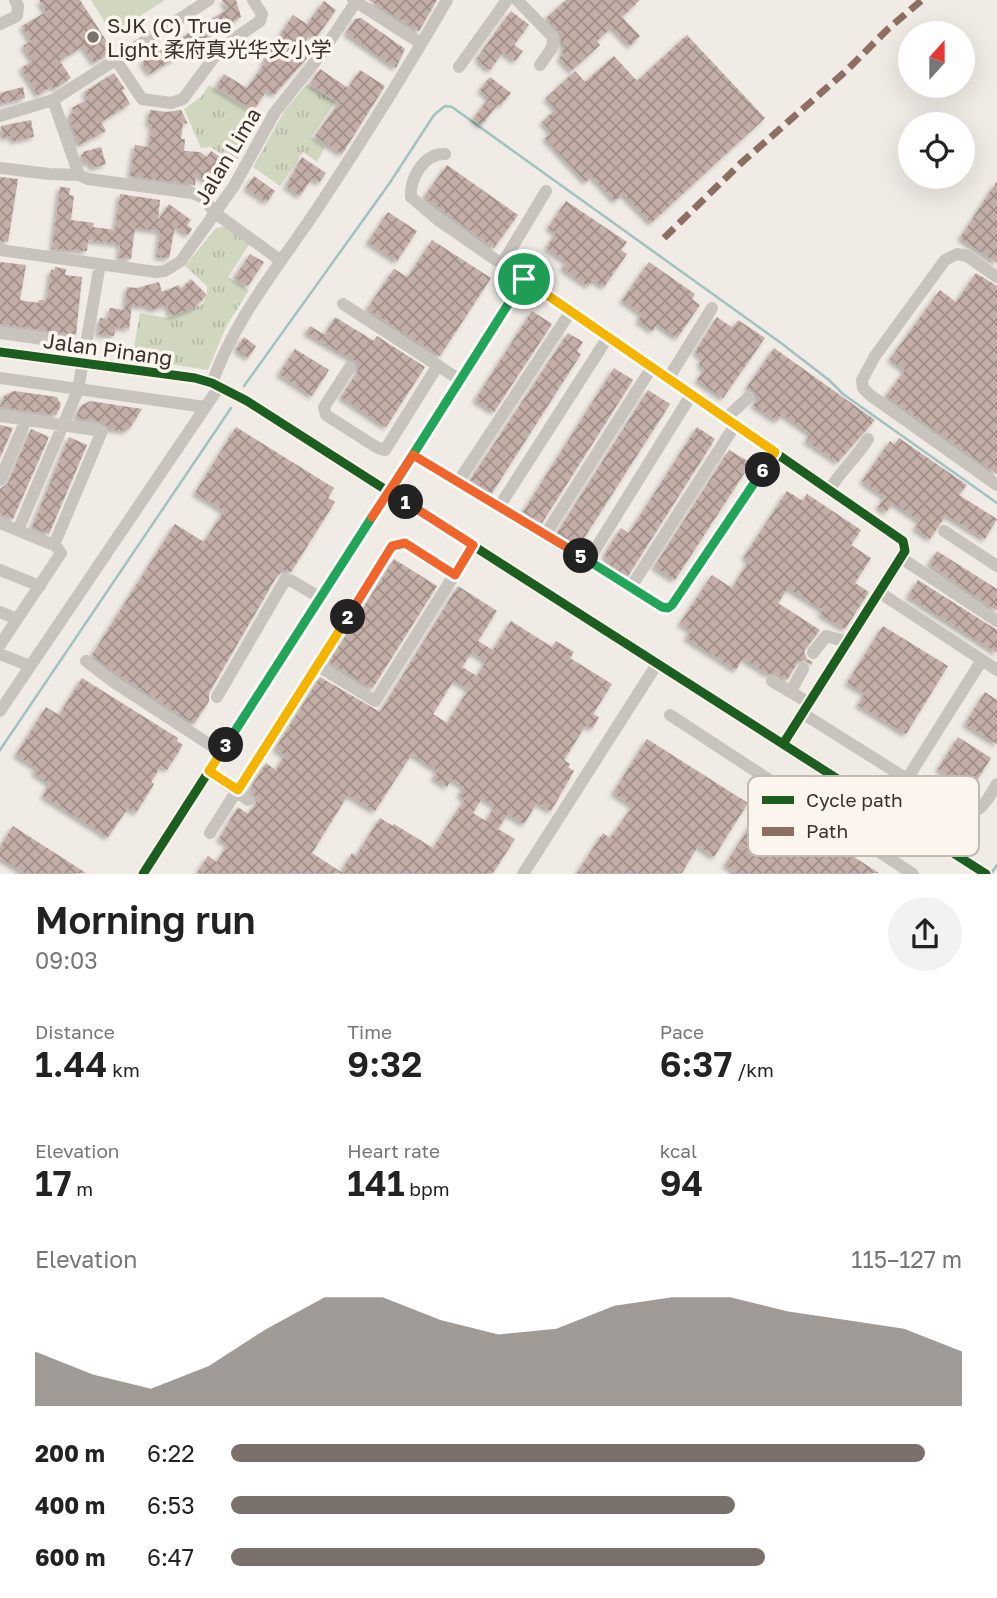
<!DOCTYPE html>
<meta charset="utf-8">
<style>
:root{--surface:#fff;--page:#f2f2f2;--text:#222;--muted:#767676;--accent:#7a716c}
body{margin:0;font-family:"Golos Text","Noto Sans SC",sans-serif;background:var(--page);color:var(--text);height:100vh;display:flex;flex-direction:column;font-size:26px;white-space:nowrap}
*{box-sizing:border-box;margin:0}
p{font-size:23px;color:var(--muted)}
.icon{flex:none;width:38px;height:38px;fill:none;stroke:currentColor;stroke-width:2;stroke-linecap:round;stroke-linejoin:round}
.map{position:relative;height:874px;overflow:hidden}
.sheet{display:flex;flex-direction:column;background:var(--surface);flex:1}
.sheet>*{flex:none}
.needle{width:46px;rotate:21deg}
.tools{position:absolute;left:898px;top:21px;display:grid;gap:14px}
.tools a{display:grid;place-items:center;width:77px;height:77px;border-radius:50%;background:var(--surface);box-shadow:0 7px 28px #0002;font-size:35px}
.pin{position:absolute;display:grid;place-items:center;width:60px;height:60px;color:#fff;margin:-30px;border:4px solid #fff;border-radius:50%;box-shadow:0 2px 7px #0007}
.km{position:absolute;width:35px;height:35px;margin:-18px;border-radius:50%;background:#222;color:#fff;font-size:19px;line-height:35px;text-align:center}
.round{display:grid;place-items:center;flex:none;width:74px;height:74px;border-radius:37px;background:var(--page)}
.head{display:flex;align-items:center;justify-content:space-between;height:119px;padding:0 35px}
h1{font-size:38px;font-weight:600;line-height:52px}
.metrics{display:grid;grid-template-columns:repeat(3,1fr);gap:10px;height:119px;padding:7px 35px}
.metrics div{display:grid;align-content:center}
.metrics b{font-size:35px;font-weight:600}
.metrics small{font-size:19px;font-weight:400}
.metrics p{font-size:19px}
.chart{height:196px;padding:14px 35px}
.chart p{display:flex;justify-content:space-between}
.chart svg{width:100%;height:126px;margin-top:7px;fill:var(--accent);opacity:.7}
ul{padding:0 35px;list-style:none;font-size:23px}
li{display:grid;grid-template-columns:112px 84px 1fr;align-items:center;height:52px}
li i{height:18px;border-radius:9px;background:var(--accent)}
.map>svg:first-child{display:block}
</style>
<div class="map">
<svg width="997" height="874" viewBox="0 0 997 874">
<defs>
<pattern id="grass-tufts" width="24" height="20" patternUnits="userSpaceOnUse" patternTransform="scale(1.75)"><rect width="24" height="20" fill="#d1d6bf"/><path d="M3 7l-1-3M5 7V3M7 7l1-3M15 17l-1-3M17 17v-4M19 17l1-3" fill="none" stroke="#b4b8a4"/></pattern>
<pattern id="building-cross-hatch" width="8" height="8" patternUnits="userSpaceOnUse" patternTransform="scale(1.75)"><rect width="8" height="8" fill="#c3afa7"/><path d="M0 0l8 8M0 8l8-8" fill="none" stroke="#a08f88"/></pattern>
<filter id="shadow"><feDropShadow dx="-3" dy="3" stdDeviation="2" flood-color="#0004"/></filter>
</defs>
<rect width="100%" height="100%" fill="#f0ebe5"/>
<path fill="url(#grass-tufts)" d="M307 84 335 102 311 137 325 147 317 162 303 152 280 186 253 167 285 110Z
M209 85 260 118 235 164 211 147 201 148 184 109 201 97Z
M226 226 250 243 228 277 249 290 226 327 208 370 132 358 140 313 168 318 203 304 207 295V286L185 266 216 228Z"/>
<path fill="#d1d6bf" d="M91 0H165L112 34Z"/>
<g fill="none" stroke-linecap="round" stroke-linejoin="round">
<path stroke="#a1c2c1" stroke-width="2.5" d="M244 386 389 184 434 115 445 106 452 107 781 343 829 380 843 394 997 503
M0 750 231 408
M991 874 997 865"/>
</g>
<path fill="url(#building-cross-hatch)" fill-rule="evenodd" filter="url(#shadow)" d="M39 0H80L113 51 94 63 83 46 60 61 71 78 54 89 52 86 38 95 21 68 33 61 23 46 31 41 22 26 46 12Z
M222 0H236L241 17 150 74 142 62 228 9Z
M369 0H437L419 31Z
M566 0H640L622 17 640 36 630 46 612 27 597 41 600 45 571 71 559 58 564 54 561 51 565 47 561 43V34L546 18Z
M324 1 336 10 316 38 310 34 300 50 309 56 274 95 267 90 254 110 216 87 224 74 247 88 265 63 263 62 293 15 307 24Z
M511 11 529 25 514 45 523 51 515 61 503 52 490 70 480 63 481 61 477 58Z
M361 18 405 49 396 68 346 33 355 19Z
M687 35 765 118 651 223 623 194 615 201 592 176 586 182 545 138 551 132 542 122 556 109 546 98 575 71 585 82 614 56 637 81Z
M320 69 348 88 360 70 385 86 342 154 315 136 339 103 310 84Z
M114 73 125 89 122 90 130 104 101 122 106 131 79 145 68 116 74 113 72 108 88 99 84 92Z
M490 77 511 93 500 106 498 104 481 126 473 119 489 98 480 90Z
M23 87 25 98 0 104V93Z
M150 110 167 112 181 110 188 124 183 123 181 139H185L184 151 200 152 207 157 211 151 228 162 212 185 196 174 195 185 130 176 135 145 149 147 152 125 148 124Z
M31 120 34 137 13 141 12 136 3 138 1 126Z
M101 147 106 164 92 168 90 162 84 163 81 155 84 154 83 152Z
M302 157 326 173 319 183 312 178 300 196 286 186Z
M447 165 518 215 494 248 424 197Z
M254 176 275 191 267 202 246 188Z
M0 177 18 179 8 242 0 241Z
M997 181V263L960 238Z
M60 187 70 188 69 195 74 196 71 220 94 223 93 227 115 230 120 194 160 200 158 220 169 204 191 220 187 225 192 229 188 235 175 226 169 258 157 257 160 231 135 228 131 259 119 258 120 244 88 240 87 251 52 249Z
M566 201 627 242 621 250 627 254 604 287 593 280 588 286 562 268 567 262 546 248 556 233 548 228Z
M388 212 417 231 397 261 368 242Z
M432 240 491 278 440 356 367 309 394 269 408 277Z
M250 254 264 262 248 286 235 277Z
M0 262 26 265 20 300 38 303 39 300H47L51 270H55V267L66 269 65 275 82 277 76 335 0 324Z
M649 262 695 294 692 299 700 305 677 338 657 324 653 331 638 321 642 314 622 300Z
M976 273 997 286V474L886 396 905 370 890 359 940 290 956 302Z
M191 279 207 295 194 308 171 316 167 305 151 310 150 307 132 305 129 329 116 327 114 336 98 334 100 318 108 319 110 308 125 310 127 287 137 288 159 282 162 292 179 285 181 289Z
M532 311 552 324 494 412 475 400Z
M335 317 374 341 377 336 425 367 386 427 341 397 358 371 357 362 306 333 310 326 325 335Z
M717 317 733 328 738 320 765 338 723 398 697 380 705 369 699 364 703 358 695 352Z
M568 333 583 342 577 351 581 354 492 493 470 480Z
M244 337 256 346 248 358 236 349Z
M774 348 875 420 838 462 806 441 811 434 782 414 777 421 753 405 757 400V394L752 389H746Z
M295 349 329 370 312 396 279 374Z
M614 368 633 380 542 523 523 512Z
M648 390 670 404 579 546 557 533Z
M14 391 57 397 61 405 56 415 0 407 4 396Z
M90 401 142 409 130 428 125 431 110 429 103 422 75 418 81 406Z
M0 425 13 428 0 458Z
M236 427 334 488 328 498 335 502 291 572 283 570 277 576 209 693V701L194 724 117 674 92 655 175 524 204 542 224 511 195 493Z
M697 427 715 439 628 576 608 564 605 554 621 528 629 533Z
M31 429 49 437 13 519 0 514V489L8 483Z
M69 437 87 445 49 534 32 527Z
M899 438 967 485 959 495 997 519 985 539 946 515 930 539 915 528 920 521 893 503 886 512 878 507 885 497 862 481 890 441 894 445Z
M729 450 751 463 675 580 654 567Z
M787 491 803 501 807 494 861 530 851 545 871 558 855 583 869 592 845 629 820 614 823 610 788 588 778 603 820 630 804 651 807 659 813 662 811 665 803 660 798 662 787 680 776 673 767 674 743 658 736 670 686 638 691 631 680 623 712 575 732 588 749 561 744 557Z
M937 551 997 589V611L929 564Z
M394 559 437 586 372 689 329 662Z
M918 580 997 630V653L908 596Z
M458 586 497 611 478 641 493 650 511 621 552 647 556 641 574 652 570 658 612 684 593 714 599 717 592 729 586 725 564 760 570 764 568 767 574 771 551 811 537 803 524 824 508 814 498 829 515 839 493 873H197L208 856 217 862 228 844 219 839 238 807 248 814 255 805 258 798 249 790 266 763 276 770 285 755 275 749 320 677 380 712ZM472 652 486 661 477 676 462 667ZM454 680 469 689 447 723 433 714ZM412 754 438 771 433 778 447 787 451 779 464 787 459 795 465 799 433 848 394 824 393 826 380 818 356 856 352 853 341 872 312 853 348 795 375 811ZM482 798 495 806 486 821 473 813Z
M883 626 948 666 906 734 858 705 865 693 847 683Z
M82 678 178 738 177 741 183 745 167 770 161 766 151 782 154 784 136 813 128 808 108 837 43 796 50 784 34 773 37 768 16 755 46 707 59 715Z
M985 692 997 700V744L965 724Z
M958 737 991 758 971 790 938 769Z
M647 739 748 803 714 857 698 846 682 873H577L603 833 610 838 633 806 613 793Z
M766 801 879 873H733L734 871 725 865Z
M13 826 86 873H25L0 858V847Z"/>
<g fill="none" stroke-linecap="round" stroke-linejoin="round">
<path stroke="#c9c3be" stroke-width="12" d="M353 0 420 43
M517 0 553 37 552 48 540 65
M0 24 17 16 18 6 15 0
M116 60 142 99 171 103 183 99 221 48 260 21 262 14 253 0
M459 67 507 0
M53 100 79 175 88 179 192 193 204 198 215 213 280 260
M0 116 53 100 209 0
M445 154C424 153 410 178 411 197L438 220 903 541 905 551 783 744
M0 168 49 174 79 175
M0 250 156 272 165 271 181 261 234 186 275 112 318 58 356 2
M502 264 546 191
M997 277 967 256 957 254 945 260 875 356 862 380 863 388 870 395 997 485
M343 304 460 380
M0 333 86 345
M0 352 195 378 212 383 247 401 986 874
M350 367 324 407 326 415 376 447 385 450 438 365
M0 378 205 407
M668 379 712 308
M212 383C235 318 279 266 317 209 362 141 406 71 447 0
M0 416 102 431 54 545
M726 418 749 397
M413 455 662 607 668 609 775 452
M0 480 26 420
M458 482 571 311
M829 490C841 471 856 458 868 439
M499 507 608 337
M0 523 56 546 61 553 0 645
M18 530 78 390 100 264
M944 531 997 566
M545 535 652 367
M901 558 997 621
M588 561 691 395
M0 570 40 586
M631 587 735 425
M879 592 997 670
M0 612 17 619
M813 653 826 636 848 642
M0 654 30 666
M86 661 112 681 221 752
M318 666 375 701 473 545
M772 681 809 703
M791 691 803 669
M217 697 285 580 292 581 319 597
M0 711 219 387
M802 713 961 813C981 815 987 800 997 784
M670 715 913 874
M209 771 248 800
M907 779 982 660
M816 809 835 778
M210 833 392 546 405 543 455 574
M143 874 524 279
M523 874 657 664"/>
<path stroke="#8d6e63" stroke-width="7" stroke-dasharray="14 7" stroke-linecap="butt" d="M664 238 740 164 846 71 889 28 922 0"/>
<g stroke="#fbf5ee" stroke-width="13">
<path id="cycleway" d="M0 352 195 378 212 383 247 401 986 874
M143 874 524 279 903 541 905 551 783 744"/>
</g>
<use href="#cycleway" stroke="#1b5e20" stroke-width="9"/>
</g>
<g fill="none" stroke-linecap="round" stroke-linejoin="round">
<g stroke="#fff" stroke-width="14">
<path id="split-1" d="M406 502 390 491 524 279"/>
</g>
<g stroke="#fff" stroke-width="14">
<path id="split-2" d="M348 617 392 546 405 543 455 575 473 545 406 502"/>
</g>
<g stroke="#fff" stroke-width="14">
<path id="split-3" d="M226 745 209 771 238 790 348 617"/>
</g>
<g stroke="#fff" stroke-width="14">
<path id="split-4" d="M226 745 372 517"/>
</g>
<g stroke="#fff" stroke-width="14">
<path id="split-5" d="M372 517 413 455 581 556"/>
</g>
<g stroke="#fff" stroke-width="14">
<path id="split-6" d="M581 556 662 607 668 608 672 605 763 470"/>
</g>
<g stroke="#fff" stroke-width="14">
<path id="split-7" d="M524 279 775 452 763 470"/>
</g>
<use href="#split-1" stroke="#22a559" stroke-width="9"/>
<use href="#split-2" stroke="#f0652b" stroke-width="9"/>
<use href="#split-3" stroke="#f5b400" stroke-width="9"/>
<use href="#split-4" stroke="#22a559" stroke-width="9"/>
<use href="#split-5" stroke="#f0652b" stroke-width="9"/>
<use href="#split-6" stroke="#22a559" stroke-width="9"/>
<use href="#split-7" stroke="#f5b400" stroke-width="9"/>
</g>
<circle fill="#7a716c" stroke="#fbf5ee" stroke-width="2.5" cx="93" cy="37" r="7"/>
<g text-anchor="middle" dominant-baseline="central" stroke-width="7" stroke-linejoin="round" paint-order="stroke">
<g font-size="21" fill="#3b302b" stroke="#fbf5ee" text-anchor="start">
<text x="107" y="25">SJK (C) True<tspan x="107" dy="24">Light 柔府真光华文小学</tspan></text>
</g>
<g font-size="21" fill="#3b302b" stroke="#fbf5ee">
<text transform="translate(227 156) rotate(-59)">Jalan Lima</text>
<text transform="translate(108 349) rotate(8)">Jalan Pinang</text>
</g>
</g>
<rect x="748" y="776" width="231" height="80" rx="10" fill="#fbf5ee" stroke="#c1bab4" stroke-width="2"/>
<rect x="762" y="796" width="32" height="8" fill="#1b5e20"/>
<rect x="762" y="827" width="32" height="9" fill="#8d6e63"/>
<g font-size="19" fill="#3b302b">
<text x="806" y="807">Cycle path</text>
<text x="806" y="838">Path</text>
</g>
</svg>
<div class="tools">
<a><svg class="needle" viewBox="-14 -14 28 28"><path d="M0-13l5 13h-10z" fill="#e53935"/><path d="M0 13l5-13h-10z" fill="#767676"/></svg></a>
<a><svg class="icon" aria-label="locate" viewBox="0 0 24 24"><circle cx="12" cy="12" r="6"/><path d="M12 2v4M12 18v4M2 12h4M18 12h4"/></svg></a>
</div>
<div class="pin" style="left:524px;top:279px;background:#1e9e55"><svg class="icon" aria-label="arrive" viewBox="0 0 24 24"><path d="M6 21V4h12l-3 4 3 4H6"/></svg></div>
<b class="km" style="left:406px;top:502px">1</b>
<b class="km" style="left:348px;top:617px">2</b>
<b class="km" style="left:226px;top:745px">3</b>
<b class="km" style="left:581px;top:556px">5</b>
<b class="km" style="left:763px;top:470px">6</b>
</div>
<section class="sheet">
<div class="head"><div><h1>Morning run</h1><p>09:03</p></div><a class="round"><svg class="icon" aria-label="share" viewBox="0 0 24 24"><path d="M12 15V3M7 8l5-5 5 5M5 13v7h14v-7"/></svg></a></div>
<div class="metrics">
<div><p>Distance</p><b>1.44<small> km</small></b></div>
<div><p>Time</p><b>9:32</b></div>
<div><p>Pace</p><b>6:37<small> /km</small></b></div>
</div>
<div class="metrics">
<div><p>Elevation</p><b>17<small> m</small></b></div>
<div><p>Heart rate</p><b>141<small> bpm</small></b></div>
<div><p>kcal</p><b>94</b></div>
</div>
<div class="chart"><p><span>Elevation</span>115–127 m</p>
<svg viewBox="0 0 160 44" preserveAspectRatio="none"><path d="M0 44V25L10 33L20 38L30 30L40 17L50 6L60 6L70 14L80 19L90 17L100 9L110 6L120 6L130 11L140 14L150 17L160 25V44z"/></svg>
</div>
<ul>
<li><b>200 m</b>6:22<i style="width:95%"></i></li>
<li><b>400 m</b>6:53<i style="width:69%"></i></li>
<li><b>600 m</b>6:47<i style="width:73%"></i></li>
</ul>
</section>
